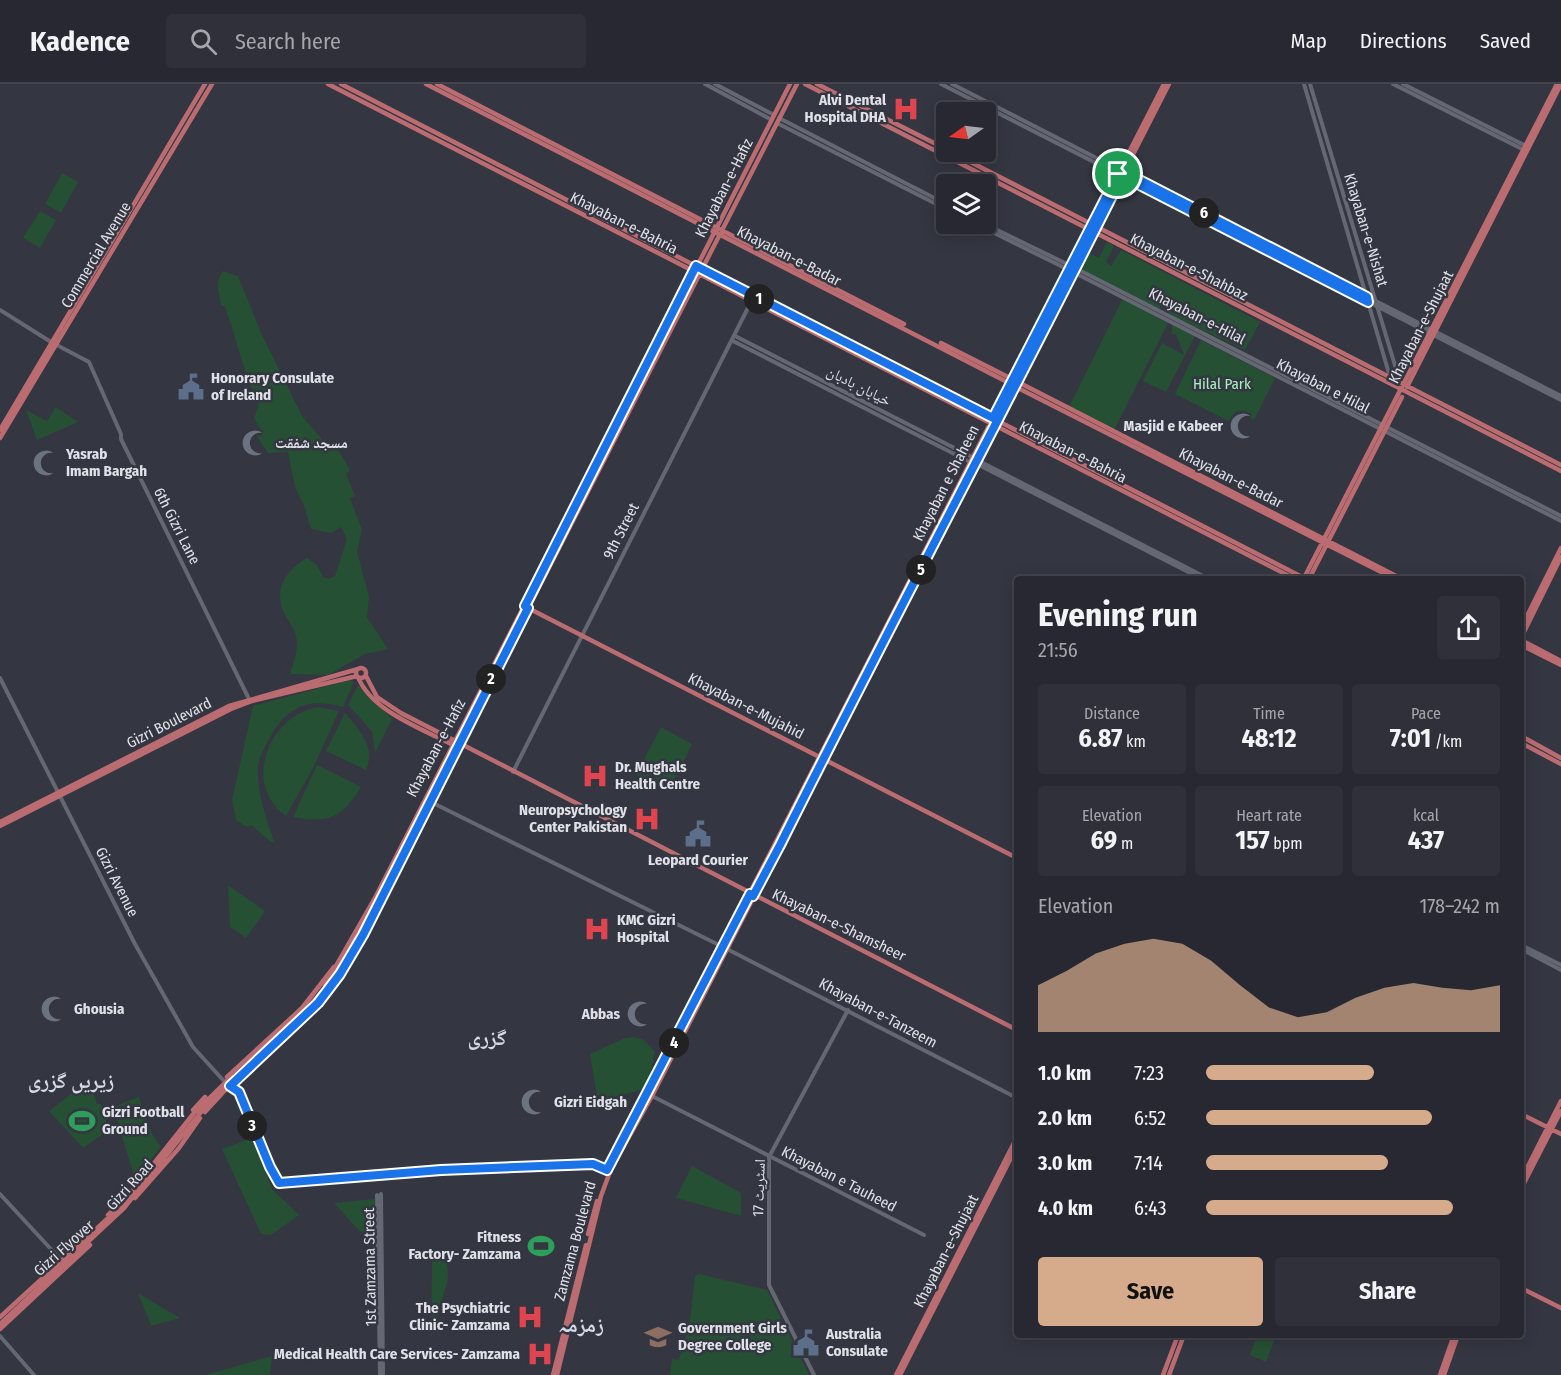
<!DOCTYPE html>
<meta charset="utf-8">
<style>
:root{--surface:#272831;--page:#2f3039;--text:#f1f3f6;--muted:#a4a6ab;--line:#43444d;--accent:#d6ab8b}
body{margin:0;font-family:"Fira Sans Condensed","Noto Naskh Arabic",sans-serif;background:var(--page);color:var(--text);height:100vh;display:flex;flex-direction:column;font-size:22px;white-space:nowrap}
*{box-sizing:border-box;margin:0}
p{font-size:20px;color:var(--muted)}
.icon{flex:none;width:33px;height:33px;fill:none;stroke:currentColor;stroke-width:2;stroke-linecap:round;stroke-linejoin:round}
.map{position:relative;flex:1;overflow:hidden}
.side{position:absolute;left:1014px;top:492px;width:510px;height:762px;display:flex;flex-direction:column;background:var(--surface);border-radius:6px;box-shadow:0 3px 15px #0003,0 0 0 2px var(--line)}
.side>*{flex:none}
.needle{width:39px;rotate:256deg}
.fabs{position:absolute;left:936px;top:18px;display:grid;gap:12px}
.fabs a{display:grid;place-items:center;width:60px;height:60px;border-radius:6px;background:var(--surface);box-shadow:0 3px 15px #0003,0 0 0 2px var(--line);font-size:30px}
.pin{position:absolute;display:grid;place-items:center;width:51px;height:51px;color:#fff;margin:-26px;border:3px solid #fff;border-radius:50%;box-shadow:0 2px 6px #0007}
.km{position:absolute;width:30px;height:30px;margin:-15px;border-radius:50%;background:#222;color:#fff;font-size:16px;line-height:30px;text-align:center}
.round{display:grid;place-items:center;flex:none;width:63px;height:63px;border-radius:6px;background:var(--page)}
.headline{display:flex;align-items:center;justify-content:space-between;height:102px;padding:0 24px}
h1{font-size:33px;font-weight:700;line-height:45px}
.figures{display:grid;grid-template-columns:repeat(3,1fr);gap:9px;height:102px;padding:6px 24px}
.figures div{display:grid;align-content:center;border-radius:6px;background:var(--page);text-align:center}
.figures b{font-size:26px;font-weight:700}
.figures small{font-size:16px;font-weight:400}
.figures p{font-size:16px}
.chart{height:168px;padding:12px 24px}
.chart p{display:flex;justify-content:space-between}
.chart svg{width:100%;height:108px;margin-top:6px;fill:var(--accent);opacity:.7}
.action{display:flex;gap:12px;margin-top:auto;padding:12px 24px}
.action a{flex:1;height:69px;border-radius:6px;background:var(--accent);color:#111;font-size:24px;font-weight:700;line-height:69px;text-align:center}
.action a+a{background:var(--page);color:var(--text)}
ul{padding:0 24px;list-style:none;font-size:20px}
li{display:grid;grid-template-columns:96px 72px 1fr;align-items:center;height:45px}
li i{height:15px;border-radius:8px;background:var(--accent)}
header{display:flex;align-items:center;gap:36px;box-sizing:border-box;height:84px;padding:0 30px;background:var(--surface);border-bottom:2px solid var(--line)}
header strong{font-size:28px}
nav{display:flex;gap:33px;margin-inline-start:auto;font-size:21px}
.search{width:420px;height:54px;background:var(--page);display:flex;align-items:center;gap:15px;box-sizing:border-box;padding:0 21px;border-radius:6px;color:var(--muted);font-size:22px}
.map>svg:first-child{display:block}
</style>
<header>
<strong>Kadence</strong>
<div class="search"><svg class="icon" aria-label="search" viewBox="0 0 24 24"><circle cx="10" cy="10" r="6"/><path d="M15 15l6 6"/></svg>Search here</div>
<nav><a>Map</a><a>Directions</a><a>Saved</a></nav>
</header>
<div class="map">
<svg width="1561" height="1291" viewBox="0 0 1561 1291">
<rect width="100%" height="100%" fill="#343641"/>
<path fill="#265034" d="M62 89 78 98 61 129 45 120Z
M40 127 56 136 40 164 23 154Z
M1107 158 1114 162 1106 178 1111 182 1121 166 1260 238 1245 266 1168 230 1172 223 1161 217 1160 224 1156 225 1076 183 1085 167 1099 174Z
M223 187 238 192 261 249 302 332 326 360 339 367 350 386 346 390 355 412 350 414 362 446 357 467 369 513 367 533 388 565 365 570 328 591 290 590C294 577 300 563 295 549 292 540 285 533 282 524 275 502 288 485 307 474L317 481 323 493 329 495 335 492 347 455 341 443 331 449 311 445 304 421 295 403 288 368 268 369 256 351 260 345 254 334 259 320C243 290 237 255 225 223L221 221C219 206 214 201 223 187Z
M1123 214 1168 239 1114 346 1069 323Z
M1172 239 1195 252 1166 308 1143 297 1162 259 1184 271 1176 250H1172Z
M1201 256 1275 294 1254 336 1236 327 1231 338 1175 310Z
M56 323 78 338 37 356 26 326 47 337Z
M349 596 354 598 343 623C305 612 285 625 268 657 263 667 257 677 258 688 258 711 266 734 274 758H271L251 741 247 743 236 736 232 716 253 622Z
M358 601 392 635 375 669 372 647 348 621Z
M318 623 339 627 313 684 286 732C241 701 269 631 318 623Z
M345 629C360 647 376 662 366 686L326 667Z
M661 643 692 660 668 708 636 691Z
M317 681 361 703C343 733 328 740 293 733Z
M228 801 265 827 246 854 230 843Z
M634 953 644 956 655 968 647 1004 598 1018 590 970 625 954Z
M90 999 97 1020H101L109 1046 83 1064 49 1027 71 1010Z
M139 1013 152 1050 161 1063 135 1095 113 1023Z
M252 1054 272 1105 299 1131 271 1151 261 1150 222 1065Z
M692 1082 741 1109V1132L676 1114Z
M375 1115 376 1162 375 1164 334 1119Z
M447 1173 448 1195 431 1254 432 1174Z
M699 1190 767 1206 809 1291H670L672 1275 679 1276 690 1236 695 1192Z
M138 1209 180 1234 151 1242Z
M1257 1251 1274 1257 1266 1278 1250 1271Z
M272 1272 270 1291H206Z"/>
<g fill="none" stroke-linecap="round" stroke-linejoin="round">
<path stroke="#656773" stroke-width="4" d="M705 0 772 36
M715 0 774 31
M941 0 1561 316
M952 0 1561 312
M1304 0 1390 293
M1310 0 1400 298
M1393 0 1526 67
M1403 0 1528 63
M779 34 946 120
M777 39 946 125
M976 140 1069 186
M985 140 1071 182
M1075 184 1561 432
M1073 188 1561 437
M0 226 51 258 89 278 121 350V355L249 615
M735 252 972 373
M733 257 970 378
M977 376 1209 495
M975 379 1202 495
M0 594 135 860 193 963 223 996 239 1008 274 1093 279 1099 441 1086 593 1080 607 1085
M513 688 754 212
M429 717 723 863
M1521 861 1561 881
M727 865 1017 1014
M1521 865 1561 886
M652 1012 924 1151
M0 1110 61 1176
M381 1110 383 1291
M377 1111 380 1291
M0 1252 34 1291
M814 1291 769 1201V1073L848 926"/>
<path stroke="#bb6c71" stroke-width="4.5" d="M328 0 1295 495
M341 0 1306 495
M426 0 1011 300
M437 0 904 240
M805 0 1561 387
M817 0 946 65
M951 68 1561 381
M941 259 1014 296
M1018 298 1402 495
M1016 303 1395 495
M1407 303 1561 0
M0 346 205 0
M0 354 212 0
M1304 494 1557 0
M1309 495 1402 313
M528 524 1017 774
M1521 544 1561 464
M1521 554 1561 473
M1521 556 1561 577
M1521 561 1561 581
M356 589a5 5 0 1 1 10 0a5 5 0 1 1-10 0Z
M366 592 377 613 401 629 1017 946
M358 593C372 628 423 645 455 662
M1521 652 1561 674
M1521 659 1561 680
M0 738 229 622 358 585
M0 742 231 625 252 617 357 592
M359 857 412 756
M325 901 376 812 790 0
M227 993 302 924 334 883
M193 1026 205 1013
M205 1028 228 1003
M1521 1030 1561 1050
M617 1068 1164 0
M1521 1096 1561 1017
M1521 1105 1561 1027
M135 1114 179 1064 200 1034
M108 1131 121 1118
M588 1150 597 1117
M1521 1204 1561 1224
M0 1233 117 1126 194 1029 231 993
M0 1240 124 1124 213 1013 296 938 340 886 457 663 797 0
M0 1245 90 1161
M553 1291 586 1161
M557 1291 601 1112 611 1085 652 1012 1169 0
M896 1291 1017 1053
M900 1291 1017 1062
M1163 1291 1178 1251
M1169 1291 1184 1251
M1440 1291 1454 1251
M1444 1291 1458 1251"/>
</g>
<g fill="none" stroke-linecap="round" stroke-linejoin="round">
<g stroke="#fff" stroke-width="12">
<path id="route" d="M1118 90 993 334 696 182 525 522 528 524 363 851 340 890 318 919 230 1002 239 1008 270 1083 279 1099 441 1086 593 1080 607 1086 750 810 753 812 780 761C892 537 1010 316 1122 92L1124 88 1367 213 1368 218 1122 92 1118 90"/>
</g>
<use href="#route" stroke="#1a73e8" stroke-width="8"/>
</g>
<defs>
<g id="hospital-bare" transform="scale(2.07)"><path d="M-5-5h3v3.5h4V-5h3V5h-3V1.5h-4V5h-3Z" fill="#e0444e" stroke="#343641" stroke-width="2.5" paint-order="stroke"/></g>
<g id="civic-bare" transform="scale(2.07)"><path d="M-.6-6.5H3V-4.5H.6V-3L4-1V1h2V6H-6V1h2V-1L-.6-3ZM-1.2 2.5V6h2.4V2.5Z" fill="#5c6f8a" stroke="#343641" stroke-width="2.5" paint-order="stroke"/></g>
<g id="mosque-bare" transform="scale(2.07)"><path d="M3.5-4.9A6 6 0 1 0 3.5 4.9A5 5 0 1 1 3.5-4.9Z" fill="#6b7280" stroke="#343641" stroke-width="2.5" paint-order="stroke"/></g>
<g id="stadium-bare" transform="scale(2.07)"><path d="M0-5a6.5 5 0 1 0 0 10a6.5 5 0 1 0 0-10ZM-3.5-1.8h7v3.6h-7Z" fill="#2e9e5b" stroke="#343641" stroke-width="2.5" paint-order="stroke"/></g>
<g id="university-bare" transform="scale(2.07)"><path d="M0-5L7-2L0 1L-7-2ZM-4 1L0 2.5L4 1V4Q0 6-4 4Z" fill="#8d6e63" stroke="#343641" stroke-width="2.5" paint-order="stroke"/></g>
</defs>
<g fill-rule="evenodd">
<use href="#hospital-bare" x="906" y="25"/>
<use href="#civic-bare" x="191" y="303"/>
<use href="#mosque-bare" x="1243" y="342"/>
<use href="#mosque-bare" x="255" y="359"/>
<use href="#mosque-bare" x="46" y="379"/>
<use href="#hospital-bare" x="595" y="692"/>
<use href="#hospital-bare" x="647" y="735"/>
<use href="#civic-bare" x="698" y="750"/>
<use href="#hospital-bare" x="597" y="845"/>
<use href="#mosque-bare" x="54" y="925"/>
<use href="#mosque-bare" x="640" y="930"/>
<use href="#mosque-bare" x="534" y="1018"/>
<use href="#stadium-bare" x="82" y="1037"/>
<use href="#stadium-bare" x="541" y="1162"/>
<use href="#hospital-bare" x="530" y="1233"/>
<use href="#university-bare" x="658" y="1253"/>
<use href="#civic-bare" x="806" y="1259"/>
<use href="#hospital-bare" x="540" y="1270"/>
</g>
<g text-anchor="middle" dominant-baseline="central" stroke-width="5" stroke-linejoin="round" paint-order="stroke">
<g font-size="15" font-weight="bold" fill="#e0e1e8" stroke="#343641" text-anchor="start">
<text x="886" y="16" text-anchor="end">Alvi Dental<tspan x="886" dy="17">Hospital DHA</tspan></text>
<text x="211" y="294">Honorary Consulate<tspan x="211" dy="17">of Ireland</tspan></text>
<text x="1223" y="342" text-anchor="end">Masjid e Kabeer</text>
<text x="275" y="359">مسجد شفقت</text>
<text x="66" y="370">Yasrab<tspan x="66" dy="17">Imam Bargah</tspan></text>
<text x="615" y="683">Dr. Mughals<tspan x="615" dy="17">Health Centre</tspan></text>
<text x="627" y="726" text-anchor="end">Neuropsychology<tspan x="627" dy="17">Center Pakistan</tspan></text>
<text x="698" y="776" text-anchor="middle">Leopard Courier</text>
<text x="617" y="836">KMC Gizri<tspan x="617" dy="17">Hospital</tspan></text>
<text x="74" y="925">Ghousia</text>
<text x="620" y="930" text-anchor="end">Abbas</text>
<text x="554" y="1018">Gizri Eidgah</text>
<text x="102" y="1028">Gizri Football<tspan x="102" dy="17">Ground</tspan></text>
<text x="521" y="1153" text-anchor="end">Fitness<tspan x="521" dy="17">Factory- Zamzama</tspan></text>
<text x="510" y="1224" text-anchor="end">The Psychiatric<tspan x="510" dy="17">Clinic- Zamzama</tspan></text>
<text x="678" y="1244">Government Girls<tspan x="678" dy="17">Degree College</tspan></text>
<text x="826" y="1250">Australia<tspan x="826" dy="17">Consulate</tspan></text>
<text x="520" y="1270" text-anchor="end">Medical Health Care Services- Zamzama</text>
</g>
<g font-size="15" fill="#e0e1e8" stroke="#343641">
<text transform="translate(724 104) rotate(-63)">Khayaban-e-Hafiz</text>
<text transform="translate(624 139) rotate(27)">Khayaban-e-Bahria</text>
<text transform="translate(1366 146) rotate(73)">Khayaban-e-Nishat</text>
<text transform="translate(96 171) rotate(-59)">Commercial Avenue</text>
<text transform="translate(789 172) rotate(27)">Khayaban-e-Badar</text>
<text transform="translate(1189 183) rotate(27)">Khayaban-e-Shahbaz</text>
<text transform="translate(1197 232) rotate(27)">Khayaban-e-Hilal</text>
<text transform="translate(1421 243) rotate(-63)">Khayaban-e-Shujaat</text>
<text transform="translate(859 302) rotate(27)">خیابان بادبان</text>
<text transform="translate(1323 302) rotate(27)">Khayaban e Hilal</text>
<text transform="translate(1073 368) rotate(27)">Khayaban-e-Bahria</text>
<text transform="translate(1231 394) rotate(27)">Khayaban-e-Badar</text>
<text transform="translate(946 399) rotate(-63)">Khayaban e Shaheen</text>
<text transform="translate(177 442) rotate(63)">6th Gizri Lane</text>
<text transform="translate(621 447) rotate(-63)">9th Street</text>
<text transform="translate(746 622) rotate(27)">Khayaban-e-Mujahid</text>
<text transform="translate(169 639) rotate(-27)">Gizri Boulevard</text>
<text transform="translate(436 664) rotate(-62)">Khayaban-e-Hafiz</text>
<text transform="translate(117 798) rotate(63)">Gizri Avenue</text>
<text transform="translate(839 841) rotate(26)">Khayaban-e-Shamsheer</text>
<text transform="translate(878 929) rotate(28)">Khayaban-e-Tanzeem</text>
<text transform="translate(839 1095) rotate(27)">Khayaban e Tauheed</text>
<text transform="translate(130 1101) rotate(-48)">Gizri Road</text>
<text transform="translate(759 1104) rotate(-88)">اسٹریٹ 17</text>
<text transform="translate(575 1157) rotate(-75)">Zamzama Boulevard</text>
<text transform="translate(64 1164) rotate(-42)">Gizri Flyover</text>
<text transform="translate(946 1167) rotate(-63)">Khayaban-e-Shujaat</text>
<text transform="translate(370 1183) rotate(-91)">1st Zamzama Street</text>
</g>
<g font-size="15" fill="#a6f2bc" stroke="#343641">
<text x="1222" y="300">Hilal Park</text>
</g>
<g font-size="21" font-weight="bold" fill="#d5d8e6" stroke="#343641">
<text x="487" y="954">گزری</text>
<text x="71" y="997">زیریں گزری</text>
<text x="581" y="1241">زمزمہ</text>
</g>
</g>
</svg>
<div class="fabs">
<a><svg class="needle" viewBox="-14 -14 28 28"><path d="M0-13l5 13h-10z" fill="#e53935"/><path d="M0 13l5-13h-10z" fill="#a4a6ab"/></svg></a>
<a><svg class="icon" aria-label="layers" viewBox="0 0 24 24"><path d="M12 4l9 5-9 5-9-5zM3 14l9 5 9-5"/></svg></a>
</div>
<div class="pin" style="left:1118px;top:90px;background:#1e9e55"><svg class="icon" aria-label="arrive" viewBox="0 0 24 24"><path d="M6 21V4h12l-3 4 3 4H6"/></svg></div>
<b class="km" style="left:759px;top:215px">1</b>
<b class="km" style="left:491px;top:595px">2</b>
<b class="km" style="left:252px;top:1042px">3</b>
<b class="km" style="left:674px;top:959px">4</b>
<b class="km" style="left:921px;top:486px">5</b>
<b class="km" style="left:1204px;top:129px">6</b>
<section class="side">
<div class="headline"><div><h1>Evening run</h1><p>21:56</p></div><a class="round"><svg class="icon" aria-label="share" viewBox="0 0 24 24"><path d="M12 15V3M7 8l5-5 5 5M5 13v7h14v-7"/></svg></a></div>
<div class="figures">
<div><p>Distance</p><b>6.87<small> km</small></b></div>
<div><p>Time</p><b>48:12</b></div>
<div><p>Pace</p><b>7:01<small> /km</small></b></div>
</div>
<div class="figures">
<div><p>Elevation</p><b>69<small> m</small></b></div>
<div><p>Heart rate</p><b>157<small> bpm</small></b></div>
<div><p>kcal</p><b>437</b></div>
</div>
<div class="chart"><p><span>Elevation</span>178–242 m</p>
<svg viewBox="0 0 160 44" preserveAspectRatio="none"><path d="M0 44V25L10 19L20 12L30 8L40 6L50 8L60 15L70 25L80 34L90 38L100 36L110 30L120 26L130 24L140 26L150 27L160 25V44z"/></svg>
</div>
<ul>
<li><b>1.0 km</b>7:23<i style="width:57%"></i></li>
<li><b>2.0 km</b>6:52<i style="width:77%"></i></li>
<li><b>3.0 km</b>7:14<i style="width:62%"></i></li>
<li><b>4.0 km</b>6:43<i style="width:84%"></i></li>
</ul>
<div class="action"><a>Save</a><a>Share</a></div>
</section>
</div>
